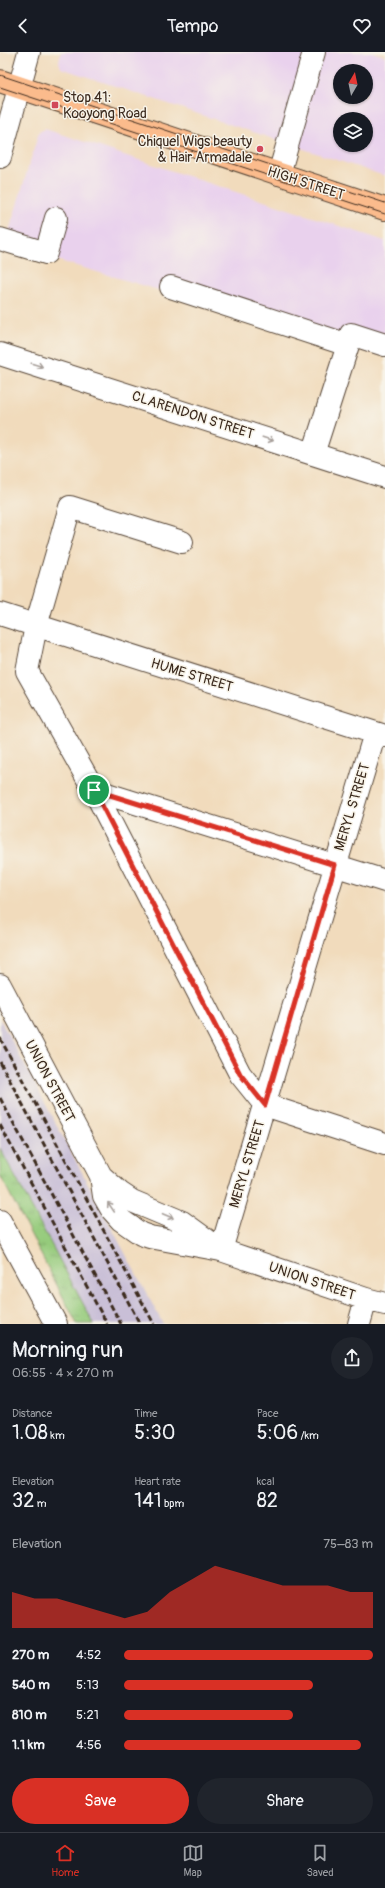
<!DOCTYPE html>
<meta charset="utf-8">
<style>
:root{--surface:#171b24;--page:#20242c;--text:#f1f3f6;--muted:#9ea1a6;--line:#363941;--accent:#d93025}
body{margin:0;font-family:Pangolin,sans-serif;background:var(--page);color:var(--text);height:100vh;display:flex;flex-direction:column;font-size:15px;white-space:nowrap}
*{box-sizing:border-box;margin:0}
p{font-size:13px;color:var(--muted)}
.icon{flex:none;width:22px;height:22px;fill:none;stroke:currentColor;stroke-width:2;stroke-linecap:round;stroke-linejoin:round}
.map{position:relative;height:1272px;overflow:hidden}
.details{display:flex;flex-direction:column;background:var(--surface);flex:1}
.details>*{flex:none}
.needle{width:26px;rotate:9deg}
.controls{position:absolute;left:333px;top:12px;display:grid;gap:8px}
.controls a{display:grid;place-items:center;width:40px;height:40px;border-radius:50%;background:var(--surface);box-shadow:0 1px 3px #0004;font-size:20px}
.pin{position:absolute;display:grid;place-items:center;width:34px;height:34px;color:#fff;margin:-17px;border:2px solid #fff;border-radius:50%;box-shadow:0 1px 4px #0007}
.round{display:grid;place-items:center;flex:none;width:42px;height:42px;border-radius:21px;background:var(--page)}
.headline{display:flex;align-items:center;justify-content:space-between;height:68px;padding:0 12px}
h1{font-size:22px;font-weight:600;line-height:30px}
.metrics{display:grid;grid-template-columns:repeat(3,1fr);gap:6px;height:68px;padding:4px 12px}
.metrics div{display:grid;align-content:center}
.metrics b{font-size:20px;font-weight:600}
.metrics small{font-size:11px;font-weight:400}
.metrics p{font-size:11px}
.chart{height:112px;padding:8px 12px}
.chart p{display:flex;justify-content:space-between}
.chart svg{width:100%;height:72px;margin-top:4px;fill:var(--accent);opacity:.7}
.button{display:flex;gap:8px;margin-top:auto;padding:8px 12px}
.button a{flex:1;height:46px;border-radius:24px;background:var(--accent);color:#fff;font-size:16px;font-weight:600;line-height:46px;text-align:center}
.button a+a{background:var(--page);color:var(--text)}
ul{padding:0 12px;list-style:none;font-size:13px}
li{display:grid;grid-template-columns:64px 48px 1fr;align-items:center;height:30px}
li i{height:10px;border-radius:5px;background:var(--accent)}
header{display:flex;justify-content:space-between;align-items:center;height:52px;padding:0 12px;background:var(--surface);font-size:18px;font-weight:600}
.tabs{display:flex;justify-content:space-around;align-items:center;height:56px;border-top:1px solid var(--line);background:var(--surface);font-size:11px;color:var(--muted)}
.tabs a{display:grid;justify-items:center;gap:2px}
.tabs .selected{color:var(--accent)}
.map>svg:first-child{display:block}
</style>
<header><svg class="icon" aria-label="back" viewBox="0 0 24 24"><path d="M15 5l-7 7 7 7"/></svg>Tempo<svg class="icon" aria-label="heart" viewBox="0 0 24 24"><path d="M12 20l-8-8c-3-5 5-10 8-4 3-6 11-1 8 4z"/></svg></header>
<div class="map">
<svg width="385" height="1272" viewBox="0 0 385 1272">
<defs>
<pattern id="grass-tufts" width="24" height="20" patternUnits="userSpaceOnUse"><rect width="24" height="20" fill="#95cb7c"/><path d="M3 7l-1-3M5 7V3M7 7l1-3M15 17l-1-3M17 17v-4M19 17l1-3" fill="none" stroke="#81ae6b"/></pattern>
</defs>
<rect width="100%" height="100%" fill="#f7f3e8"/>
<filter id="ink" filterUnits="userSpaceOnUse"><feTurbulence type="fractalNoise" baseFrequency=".025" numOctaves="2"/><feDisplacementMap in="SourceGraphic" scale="8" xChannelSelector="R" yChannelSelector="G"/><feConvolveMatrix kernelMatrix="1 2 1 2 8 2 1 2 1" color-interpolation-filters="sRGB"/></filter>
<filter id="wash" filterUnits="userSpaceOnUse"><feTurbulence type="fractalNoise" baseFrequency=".012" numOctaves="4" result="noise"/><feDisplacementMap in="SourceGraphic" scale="16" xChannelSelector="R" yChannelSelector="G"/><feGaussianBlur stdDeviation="0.9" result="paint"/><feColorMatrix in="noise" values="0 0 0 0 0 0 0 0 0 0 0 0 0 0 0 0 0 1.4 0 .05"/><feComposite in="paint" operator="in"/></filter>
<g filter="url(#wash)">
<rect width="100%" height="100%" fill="#f1dbbc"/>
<path fill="#e9d1ed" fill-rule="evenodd" d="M61 0H372L385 4V124L61 16 59 10ZM340 19H366V45H340ZM340 67H366V93H340Z
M45 77 385 189V304L5 193 39 80Z"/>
<path fill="#c9bfd7" d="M0 967 163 1272H77L0 1123Z"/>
<path fill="url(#grass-tufts)" stroke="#687a4d" d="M0 1096 10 1115 94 1272H77L0 1123Z"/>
</g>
<g filter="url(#ink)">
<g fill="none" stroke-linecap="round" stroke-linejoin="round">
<g stroke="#564536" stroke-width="24">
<path id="minor" d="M0 105 29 0
M279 122 314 0
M0 187 46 201 56 166
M171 235 348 293 351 282 385 293
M0 302 385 425
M313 402 348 293
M182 490 70 455 36 574 27 619 94 738 240 1022 265 1053 385 1092
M0 562 385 684
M94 738 385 829
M0 933 101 1124 104 1144 112 1158 121 1168 141 1182 150 1185 221 1198 366 1247 385 1252
M101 1124 120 1141 132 1149 182 1170 215 1194
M0 1169 56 1272
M221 1198 375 681
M359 1272 366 1247"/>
</g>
<g stroke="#564536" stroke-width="24">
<path id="major" d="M0 29 385 157"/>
</g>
<use href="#minor" stroke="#fff" stroke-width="22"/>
<use href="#major" stroke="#fbbb8c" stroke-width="22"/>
<path stroke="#3b2a1e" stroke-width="1" d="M0 23 385 151
M0 35 385 162"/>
<path stroke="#3b2a1e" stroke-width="3" stroke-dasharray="6 3" stroke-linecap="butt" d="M0 986 154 1272
M0 1010 140 1272
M0 1046 121 1272
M0 1073 107 1272"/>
</g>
<defs><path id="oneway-shaft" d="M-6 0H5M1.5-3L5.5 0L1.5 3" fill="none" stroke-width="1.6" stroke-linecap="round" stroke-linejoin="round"/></defs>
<g stroke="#a79f9a">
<use href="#oneway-shaft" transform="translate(37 313) rotate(18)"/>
<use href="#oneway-shaft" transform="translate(268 387) rotate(18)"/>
<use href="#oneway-shaft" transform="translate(111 1155) rotate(-124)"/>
<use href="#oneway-shaft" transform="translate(168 1164) rotate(23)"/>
</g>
</g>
<g fill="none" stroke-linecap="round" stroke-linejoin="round" filter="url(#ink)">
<g stroke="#fff" stroke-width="8">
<path id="route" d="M94 738 335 813 265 1053 240 1022Z"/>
</g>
<use href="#route" stroke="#d93025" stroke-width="5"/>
</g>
<g fill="#d1495b" stroke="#f7f3e8" stroke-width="1.5">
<rect x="51" y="49" width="8" height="8" rx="2"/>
<circle cx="260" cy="97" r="4"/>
</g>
<g text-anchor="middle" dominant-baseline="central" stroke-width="3" stroke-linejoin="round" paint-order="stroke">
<g font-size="14" fill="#3b2a1e" stroke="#f7f3e8" text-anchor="start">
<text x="63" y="45">Stop 41:<tspan x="63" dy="16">Kooyong Road</tspan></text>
<text x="252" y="89" text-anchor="end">Chiquel Wigs beauty<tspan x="252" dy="16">&amp; Hair Armadale</tspan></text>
</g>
<g font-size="14" fill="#3b2a1e" stroke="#f7f3e8">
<text transform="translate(306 131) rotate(18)">HIGH STREET</text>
<text transform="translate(193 363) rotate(18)">CLARENDON STREET</text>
<text transform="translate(192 623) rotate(17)">HUME STREET</text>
<text transform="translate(352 755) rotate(-73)">MERYL STREET</text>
<text transform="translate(50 1029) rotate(62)">UNION STREET</text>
<text transform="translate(247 1112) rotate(-73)">MERYL STREET</text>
<text transform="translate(312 1229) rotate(19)">UNION STREET</text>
</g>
</g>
</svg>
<div class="controls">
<a><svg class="needle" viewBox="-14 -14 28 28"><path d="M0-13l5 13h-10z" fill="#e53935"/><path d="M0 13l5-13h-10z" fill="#9ea1a6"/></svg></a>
<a><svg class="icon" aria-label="layers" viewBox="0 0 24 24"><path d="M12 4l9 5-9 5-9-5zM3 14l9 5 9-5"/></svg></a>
</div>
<div class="pin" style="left:94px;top:738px;background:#1e9e55"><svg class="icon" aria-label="arrive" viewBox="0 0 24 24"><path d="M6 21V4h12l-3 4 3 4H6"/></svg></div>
</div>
<section class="details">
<div class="headline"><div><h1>Morning run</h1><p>06:55 · 4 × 270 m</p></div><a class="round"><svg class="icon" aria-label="share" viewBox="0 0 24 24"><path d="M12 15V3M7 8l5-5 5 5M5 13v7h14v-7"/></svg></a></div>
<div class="metrics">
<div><p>Distance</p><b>1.08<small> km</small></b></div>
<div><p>Time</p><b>5:30</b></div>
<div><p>Pace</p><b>5:06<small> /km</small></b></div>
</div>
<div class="metrics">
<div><p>Elevation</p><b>32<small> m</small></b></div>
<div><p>Heart rate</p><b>141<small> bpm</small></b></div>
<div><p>kcal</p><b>82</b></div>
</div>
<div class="chart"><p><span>Elevation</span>75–83 m</p>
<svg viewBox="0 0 160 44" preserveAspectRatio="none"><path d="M0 44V22L10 26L20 26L30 30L40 34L50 38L60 34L70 22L80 14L90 6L100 10L110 14L120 18L130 18L140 18L150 22L160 22V44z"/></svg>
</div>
<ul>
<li><b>270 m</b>4:52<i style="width:100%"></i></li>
<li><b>540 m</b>5:13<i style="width:76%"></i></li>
<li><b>810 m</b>5:21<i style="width:68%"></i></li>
<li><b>1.1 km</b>4:56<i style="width:95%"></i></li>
</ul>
<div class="button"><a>Save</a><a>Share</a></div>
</section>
<nav class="tabs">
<a class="selected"><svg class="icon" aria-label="home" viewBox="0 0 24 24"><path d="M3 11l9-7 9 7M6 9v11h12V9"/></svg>Home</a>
<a><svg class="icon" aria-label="map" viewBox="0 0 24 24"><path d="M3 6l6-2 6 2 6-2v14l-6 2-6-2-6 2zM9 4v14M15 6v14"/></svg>Map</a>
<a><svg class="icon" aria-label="saved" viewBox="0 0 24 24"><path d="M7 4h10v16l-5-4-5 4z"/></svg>Saved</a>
</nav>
